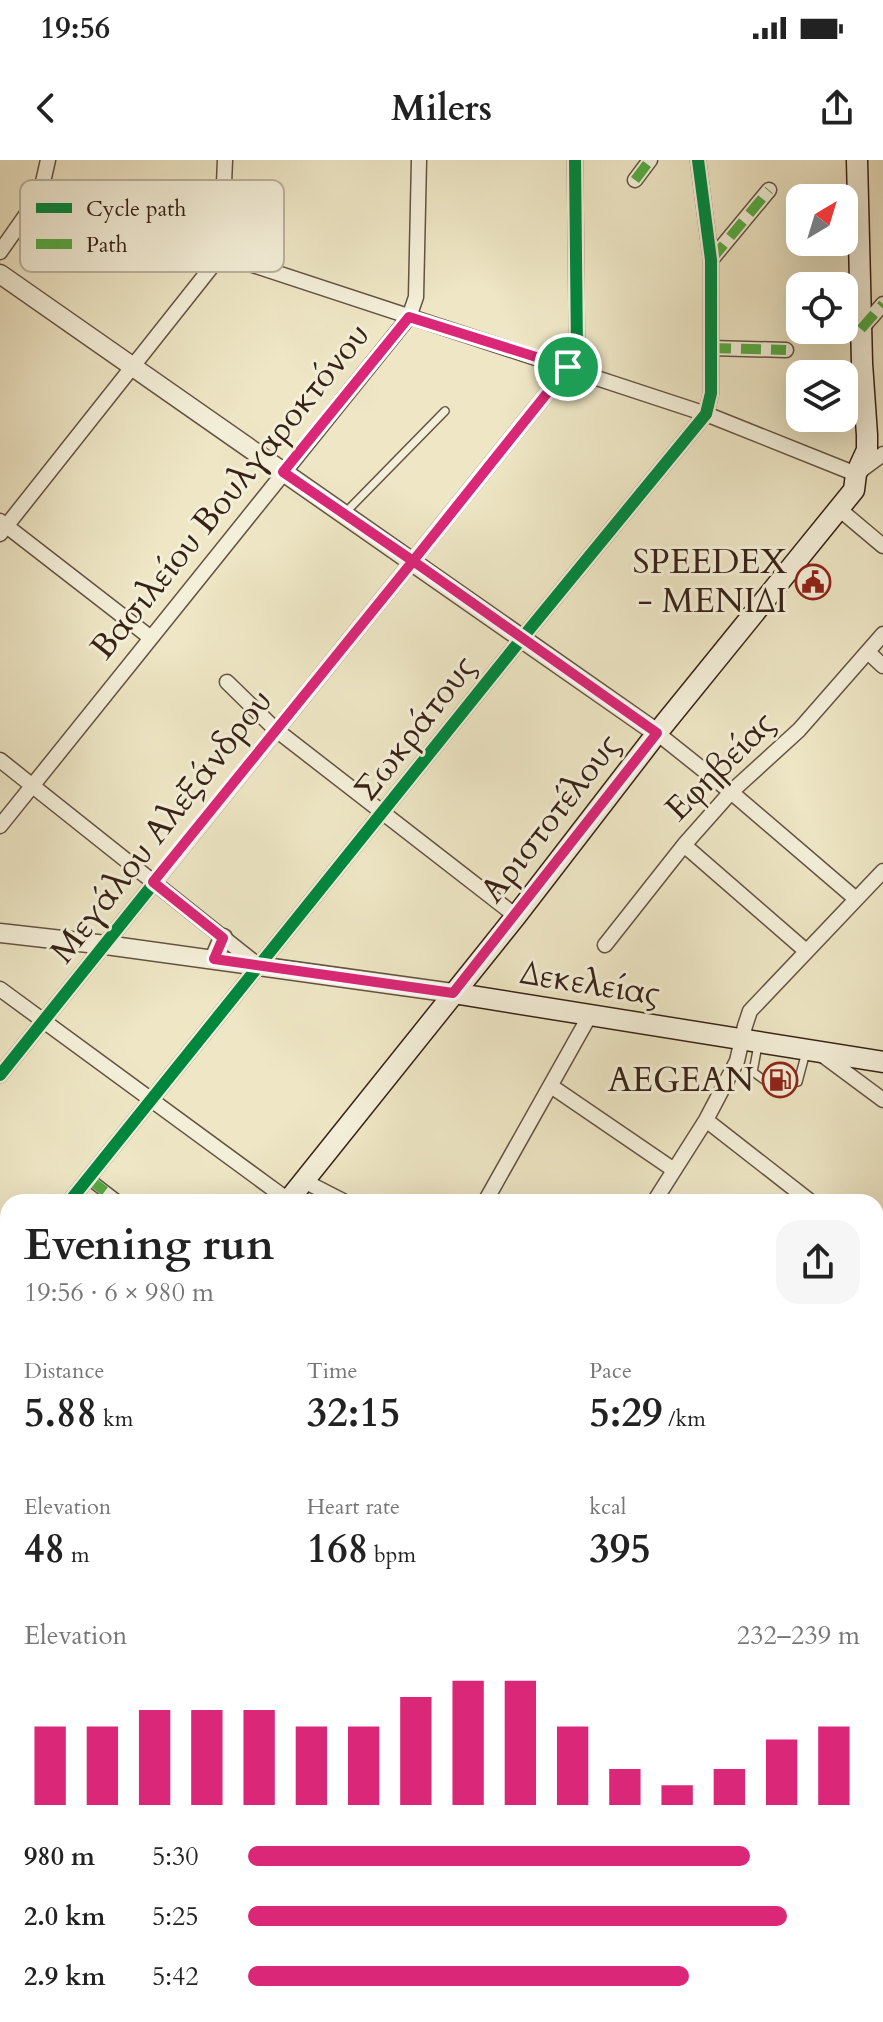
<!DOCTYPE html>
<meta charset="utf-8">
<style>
:root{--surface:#fff;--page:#f6f6f6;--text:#222;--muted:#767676;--accent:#db2777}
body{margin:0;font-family:Cardo,serif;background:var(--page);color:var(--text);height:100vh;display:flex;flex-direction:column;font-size:30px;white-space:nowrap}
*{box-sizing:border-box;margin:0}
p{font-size:26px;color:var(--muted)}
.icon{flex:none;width:44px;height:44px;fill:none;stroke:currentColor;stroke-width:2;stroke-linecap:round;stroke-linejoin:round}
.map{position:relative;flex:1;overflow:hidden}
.panel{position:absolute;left:0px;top:1034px;width:884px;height:828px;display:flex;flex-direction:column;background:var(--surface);border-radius:24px 24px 0 0;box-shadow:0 8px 32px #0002}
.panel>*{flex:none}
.needle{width:52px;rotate:38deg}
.tools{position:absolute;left:786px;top:24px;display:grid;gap:16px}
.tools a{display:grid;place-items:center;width:72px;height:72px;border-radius:16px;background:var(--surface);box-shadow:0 8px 32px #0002;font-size:40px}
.pin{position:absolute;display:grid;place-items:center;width:68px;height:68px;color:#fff;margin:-34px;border:4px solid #fff;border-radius:50%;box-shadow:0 2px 8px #0007}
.round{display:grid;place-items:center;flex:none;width:84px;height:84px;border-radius:24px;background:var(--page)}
.summary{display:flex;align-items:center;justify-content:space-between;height:136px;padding:0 24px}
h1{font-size:44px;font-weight:700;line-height:60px}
.metrics{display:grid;grid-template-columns:repeat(3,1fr);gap:12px;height:136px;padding:8px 24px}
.metrics div{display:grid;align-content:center}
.metrics b{font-size:40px;font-weight:700}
.metrics small{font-size:22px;font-weight:400}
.metrics p{font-size:22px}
.chart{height:224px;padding:16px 24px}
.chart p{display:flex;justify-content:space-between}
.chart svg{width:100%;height:144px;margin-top:8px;stroke:var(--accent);stroke-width:6}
ul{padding:0 24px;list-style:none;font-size:26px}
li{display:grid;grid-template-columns:128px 96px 1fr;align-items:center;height:60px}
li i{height:20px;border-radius:10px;background:var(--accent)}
.status{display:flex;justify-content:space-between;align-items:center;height:56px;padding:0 40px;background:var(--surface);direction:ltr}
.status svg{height:22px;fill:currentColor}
header{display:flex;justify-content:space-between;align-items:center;height:104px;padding:0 24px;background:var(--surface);font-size:36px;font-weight:700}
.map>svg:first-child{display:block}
</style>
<div class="status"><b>19:56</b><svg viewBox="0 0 49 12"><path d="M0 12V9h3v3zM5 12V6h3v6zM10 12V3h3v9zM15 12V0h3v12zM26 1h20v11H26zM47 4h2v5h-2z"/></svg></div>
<header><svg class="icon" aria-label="back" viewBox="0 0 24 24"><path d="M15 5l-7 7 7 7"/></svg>Milers<svg class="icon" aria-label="share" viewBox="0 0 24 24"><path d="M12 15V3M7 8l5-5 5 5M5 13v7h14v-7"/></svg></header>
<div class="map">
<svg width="883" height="1862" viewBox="0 0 883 1862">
<rect width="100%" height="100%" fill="#eee6c5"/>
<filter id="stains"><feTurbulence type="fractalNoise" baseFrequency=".0025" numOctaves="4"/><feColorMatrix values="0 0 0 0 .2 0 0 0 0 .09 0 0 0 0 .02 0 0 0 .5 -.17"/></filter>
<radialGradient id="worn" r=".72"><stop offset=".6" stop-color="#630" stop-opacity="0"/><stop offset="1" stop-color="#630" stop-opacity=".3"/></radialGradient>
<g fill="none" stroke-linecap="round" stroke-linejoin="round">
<path stroke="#728078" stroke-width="4" d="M876 1226 883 1217
M0 1566 8 1553"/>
<g stroke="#645342" stroke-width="10">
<path id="service" d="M345 353 445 251
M758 885 753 912 764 920
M791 923 798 922 806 892
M876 1328 879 1341 876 1354
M876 1377 883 1384"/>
</g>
<g stroke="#645342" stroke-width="14">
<path id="pedestrian" d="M89 1019 119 1042"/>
</g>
<g stroke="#645342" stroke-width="17">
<path id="minor" d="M635 20 650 0
M40 35 706 254 856 314 883 294
M0 92 40 35 48 0
M711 100 769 30
M861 169 883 144
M711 188 786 190
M839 349 883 386
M0 361 151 478
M0 374 221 95 225 0
M869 493 883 506
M227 522 275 569 516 756
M657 573 731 632 856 739
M0 600 259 806
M0 666 409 157 416 137 419 0
M684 685 806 791
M605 785 684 685 731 632 799 570 883 474
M0 829 288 1040
M821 894 883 940
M0 915 568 207 577 191 575 0
M551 926 674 1010
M706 960 811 1042
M304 1021 345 1042
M69 1042 523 477 706 254 711 233V100L698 0
M485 1042 590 855
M654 1042 706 960 737 901 745 866 750 851 883 711
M876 1079 883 1070
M0 1085 8 1091
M0 1127 8 1117
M876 1298 883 1288
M0 1583 8 1591
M876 1641 883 1647
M749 1854 757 1862"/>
</g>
<g stroke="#645342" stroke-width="21">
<path id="tertiary" d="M0 114 657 573
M0 773 106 785 453 833
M214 799 223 778
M0 1342 8 1348
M0 1746 8 1756
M91 1854 98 1862"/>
</g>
<g stroke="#362216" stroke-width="23">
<path id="secondary" d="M453 833 883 902
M287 1042 516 756 657 573 854 330 856 314 867 290V275L862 203 857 0
M0 1395 8 1385"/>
</g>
<use href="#service" stroke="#f4efd9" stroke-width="7"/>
<use href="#pedestrian" stroke="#f4efd9" stroke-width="11"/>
<use href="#minor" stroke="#f4efd9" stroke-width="14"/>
<use href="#tertiary" stroke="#f4efd9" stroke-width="18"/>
<use href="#secondary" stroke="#f4efd9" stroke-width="20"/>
<g stroke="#362216" stroke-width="7">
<path id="rail" d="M0 1654 8 1659
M256 1854 267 1862
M274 1854 285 1862"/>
</g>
<use href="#rail" stroke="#f4efd9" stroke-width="4" stroke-dasharray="12" stroke-linecap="butt"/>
<path stroke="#55aa42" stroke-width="10" stroke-dasharray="20 10" stroke-linecap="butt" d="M635 20 650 0
M711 100 769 30
M861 169 883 144
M711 188 786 190
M89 1019 119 1042
M341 1854 352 1862"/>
<g stroke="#f4efd9" stroke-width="17">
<path id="cycleway" d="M0 915 568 207 577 191 575 0
M69 1042 523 477 706 254 711 233V100L698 0"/>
</g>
<use href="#cycleway" stroke="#00873e" stroke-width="12"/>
</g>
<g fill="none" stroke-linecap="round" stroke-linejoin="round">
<g stroke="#fff" stroke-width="16">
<path id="route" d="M568 207 409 157 283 312 413 401 153 722 223 778 214 799 453 833 657 573 413 401 568 207"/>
</g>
<use href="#route" stroke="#db2777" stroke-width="10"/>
</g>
<defs>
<g id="civic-ring" transform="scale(1.8)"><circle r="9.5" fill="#f4efd9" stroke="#8f2418" stroke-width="1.5"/><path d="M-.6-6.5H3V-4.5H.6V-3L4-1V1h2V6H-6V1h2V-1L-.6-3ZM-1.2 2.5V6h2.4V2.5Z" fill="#8f2418"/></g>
<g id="fuel-ring" transform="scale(1.8)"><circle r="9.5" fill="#f4efd9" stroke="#8f2418" stroke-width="1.5"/><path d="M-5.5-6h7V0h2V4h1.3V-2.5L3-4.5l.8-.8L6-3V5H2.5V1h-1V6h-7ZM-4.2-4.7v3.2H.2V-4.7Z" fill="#8f2418"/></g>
</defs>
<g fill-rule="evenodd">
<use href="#civic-ring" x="813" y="422"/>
<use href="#fuel-ring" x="780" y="920"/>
</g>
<g text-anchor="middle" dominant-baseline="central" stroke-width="6" stroke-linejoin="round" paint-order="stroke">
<g font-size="34" fill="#362216" stroke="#f4efd9">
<text transform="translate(230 331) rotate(-51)">Βασιλείου Βουλγαροκτόνου</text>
<text transform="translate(415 568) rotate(-52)">Σωκράτους</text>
<text transform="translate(720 606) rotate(-45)">Εφηβείας</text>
<text transform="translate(550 658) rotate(-52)">Αριστοτέλους</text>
<text transform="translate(161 666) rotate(-52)">Μεγάλου Αλεξάνδρου</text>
<text transform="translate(590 823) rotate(9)">Δεκελείας</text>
</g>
<g font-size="34" fill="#362216" stroke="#f4efd9" text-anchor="end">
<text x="787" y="402">SPEEDEX<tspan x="787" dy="39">- ΜΕΝΙΔΙ</tspan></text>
<text x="754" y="920">AEGEAN</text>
</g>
</g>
<rect x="20" y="20" width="264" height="92" rx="12" fill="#f4efd9" stroke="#bbb29e" stroke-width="2"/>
<rect x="36" y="43" width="36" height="10" fill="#00873e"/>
<rect x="36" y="79" width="36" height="10" fill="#55aa42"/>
<g font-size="22" fill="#362216">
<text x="86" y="56">Cycle path</text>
<text x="86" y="92">Path</text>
</g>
<rect width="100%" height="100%" filter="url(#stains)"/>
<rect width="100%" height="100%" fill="url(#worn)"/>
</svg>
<div class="tools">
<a><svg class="needle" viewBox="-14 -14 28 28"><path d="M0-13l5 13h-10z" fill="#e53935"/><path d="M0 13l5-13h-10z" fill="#767676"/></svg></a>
<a><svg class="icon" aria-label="locate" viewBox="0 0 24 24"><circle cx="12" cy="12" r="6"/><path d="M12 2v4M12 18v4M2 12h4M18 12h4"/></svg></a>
<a><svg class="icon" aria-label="layers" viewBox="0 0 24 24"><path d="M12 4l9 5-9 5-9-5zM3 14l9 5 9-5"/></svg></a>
</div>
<div class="pin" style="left:568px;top:207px;background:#1e9e55"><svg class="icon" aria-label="arrive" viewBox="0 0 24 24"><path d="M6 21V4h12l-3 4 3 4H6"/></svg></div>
<section class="panel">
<div class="summary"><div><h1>Evening run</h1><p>19:56 · 6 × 980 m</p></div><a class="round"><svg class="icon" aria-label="share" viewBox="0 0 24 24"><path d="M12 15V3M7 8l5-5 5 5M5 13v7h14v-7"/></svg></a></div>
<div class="metrics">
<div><p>Distance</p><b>5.88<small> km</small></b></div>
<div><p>Time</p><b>32:15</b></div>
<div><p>Pace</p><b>5:29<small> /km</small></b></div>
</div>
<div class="metrics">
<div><p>Elevation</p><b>48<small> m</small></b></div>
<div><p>Heart rate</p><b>168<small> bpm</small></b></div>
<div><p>kcal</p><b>395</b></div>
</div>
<div class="chart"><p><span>Elevation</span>232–239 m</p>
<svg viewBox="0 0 160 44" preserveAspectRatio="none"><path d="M5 44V20M15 44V20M25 44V15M35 44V15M45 44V15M55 44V20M65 44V20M75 44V11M85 44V6M95 44V6M105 44V20M115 44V33M125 44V38M135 44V33M145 44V24M155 44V20"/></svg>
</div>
<ul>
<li><b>980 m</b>5:30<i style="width:82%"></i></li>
<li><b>2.0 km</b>5:25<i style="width:88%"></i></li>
<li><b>2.9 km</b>5:42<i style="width:72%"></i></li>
</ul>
</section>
</div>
